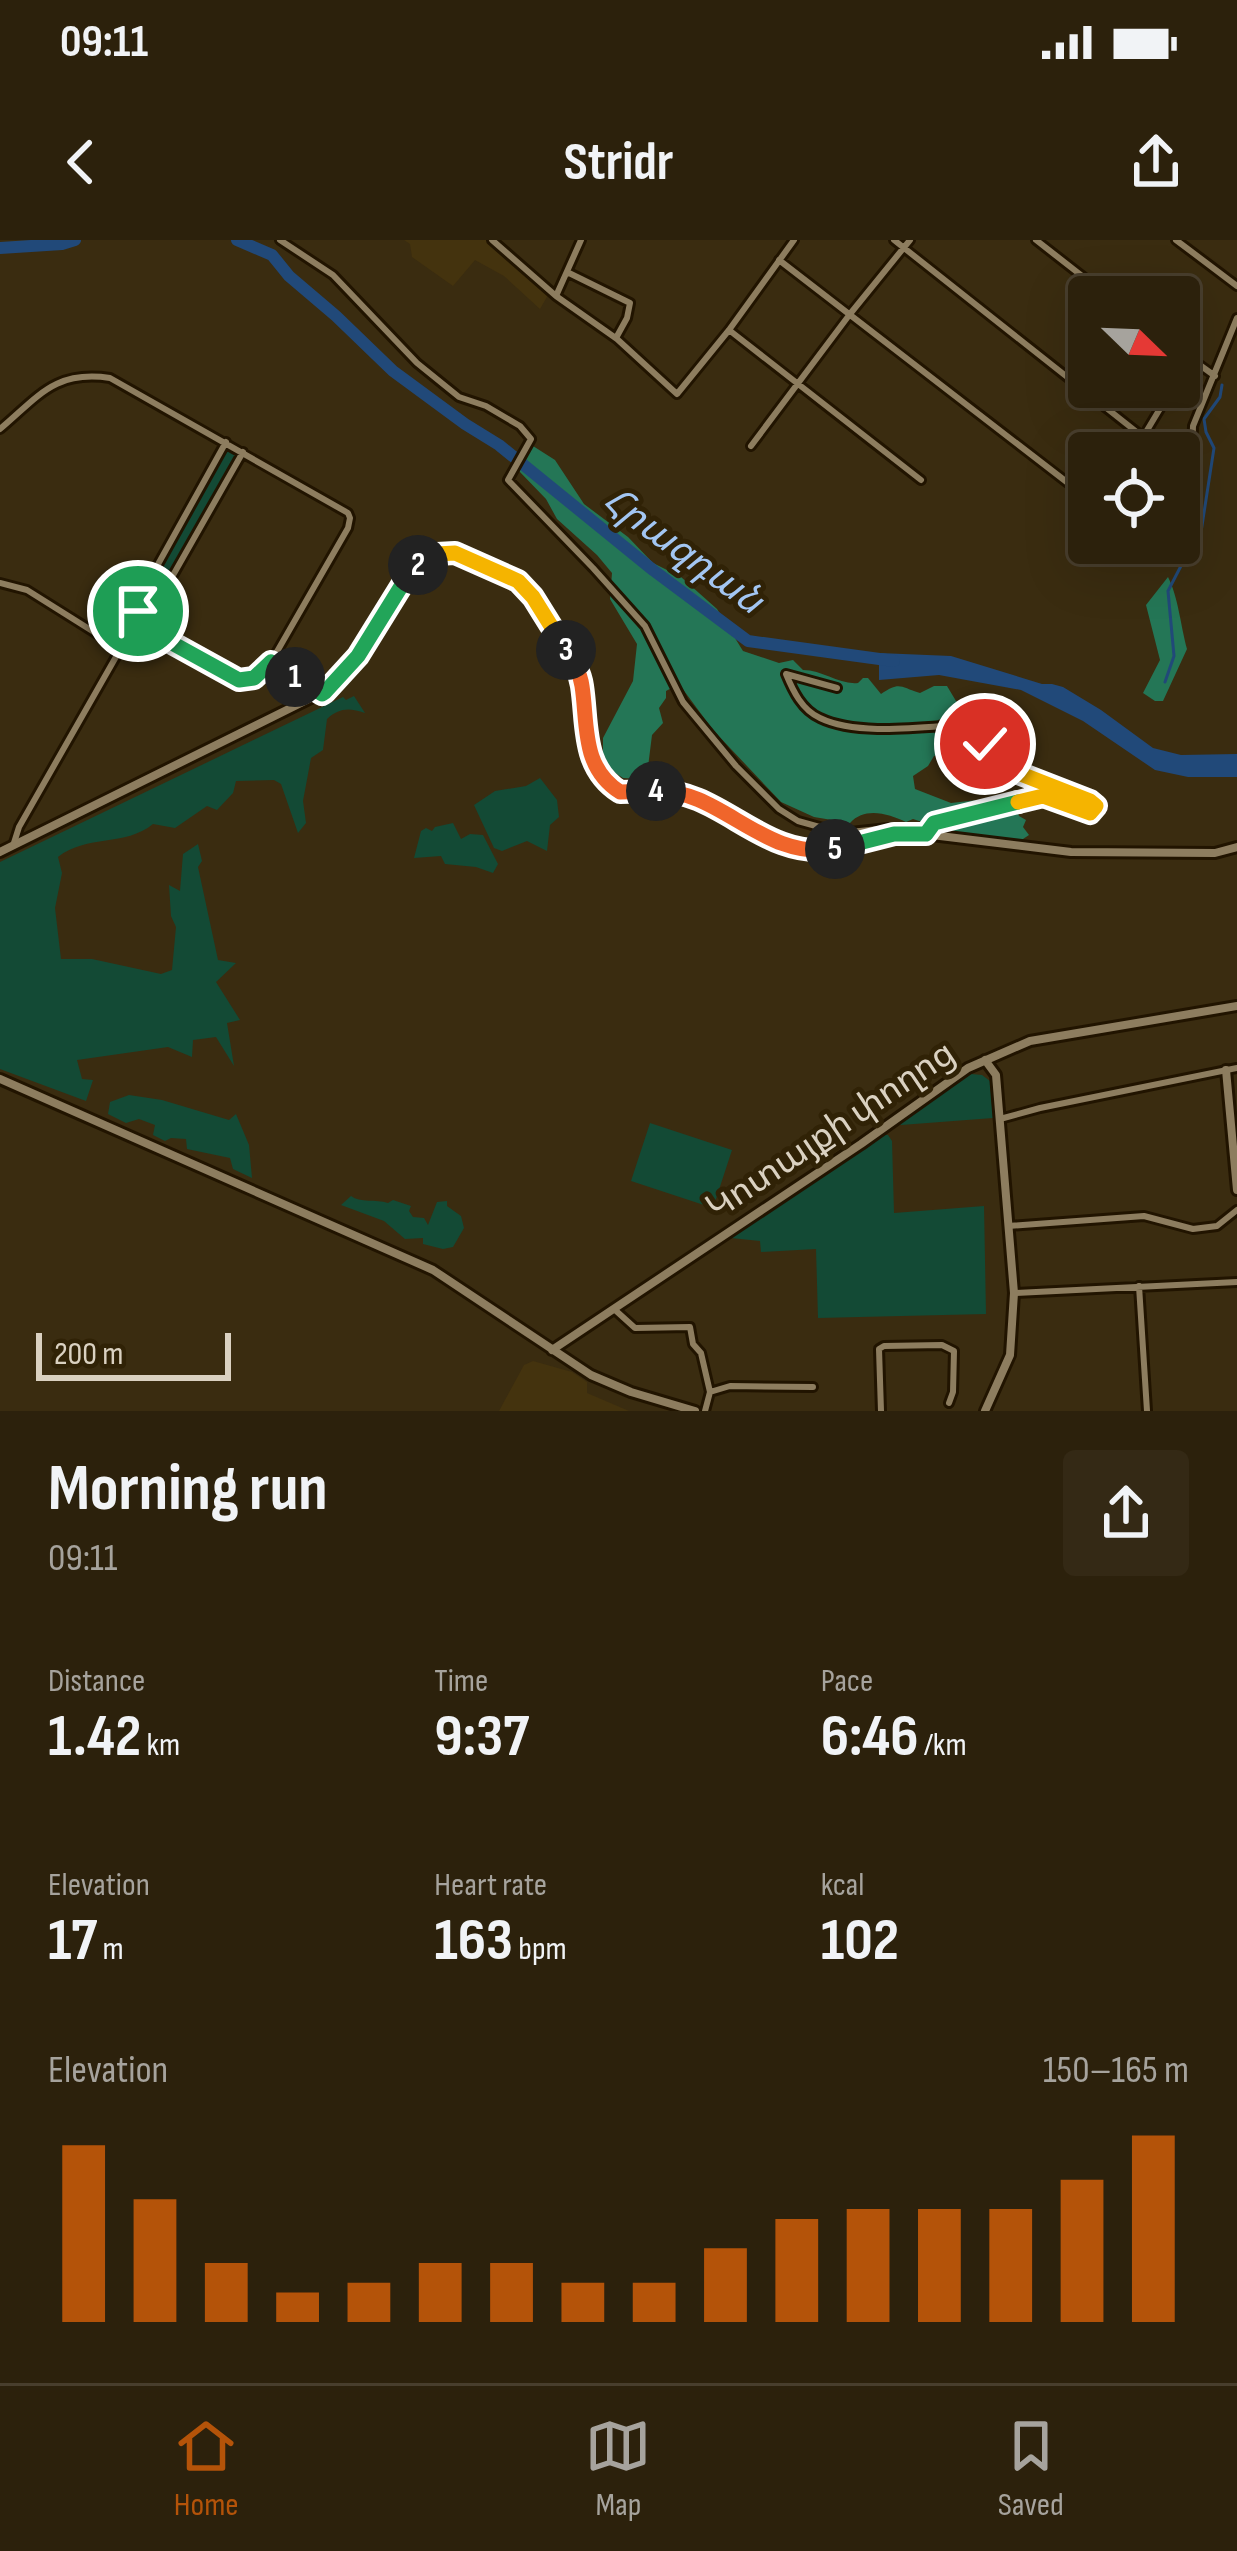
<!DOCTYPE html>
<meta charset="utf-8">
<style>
:root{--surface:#2c210c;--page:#342915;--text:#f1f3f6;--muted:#a6a39d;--line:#483e2d;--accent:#b45309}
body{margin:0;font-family:"Sofia Sans Condensed","Noto Sans Armenian",sans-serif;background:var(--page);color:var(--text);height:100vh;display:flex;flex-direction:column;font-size:45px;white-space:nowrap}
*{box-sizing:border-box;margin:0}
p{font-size:39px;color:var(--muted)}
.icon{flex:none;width:66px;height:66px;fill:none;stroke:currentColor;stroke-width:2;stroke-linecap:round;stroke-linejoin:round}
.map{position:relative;height:1171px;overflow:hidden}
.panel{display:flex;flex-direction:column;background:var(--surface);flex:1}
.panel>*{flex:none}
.needle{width:78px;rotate:113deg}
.tools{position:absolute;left:1068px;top:36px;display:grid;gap:24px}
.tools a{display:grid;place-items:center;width:132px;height:132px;border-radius:12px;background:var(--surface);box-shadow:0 12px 48px #0002,0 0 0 3px var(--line);font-size:60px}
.scale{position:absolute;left:36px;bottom:30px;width:195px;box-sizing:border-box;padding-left:12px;border:6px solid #dad1c1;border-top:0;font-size:33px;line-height:42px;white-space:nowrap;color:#dad1c1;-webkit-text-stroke:9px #302206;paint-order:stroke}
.pin{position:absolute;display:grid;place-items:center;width:102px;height:102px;color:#fff;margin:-51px;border:6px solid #fff;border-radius:50%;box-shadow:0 3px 12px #0007}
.km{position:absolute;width:60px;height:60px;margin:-30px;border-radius:50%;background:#222;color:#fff;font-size:33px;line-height:60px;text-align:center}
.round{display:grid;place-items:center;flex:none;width:126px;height:126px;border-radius:12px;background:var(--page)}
.head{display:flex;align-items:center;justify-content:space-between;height:204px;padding:0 48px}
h1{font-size:66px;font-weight:700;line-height:90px}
.figures{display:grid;grid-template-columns:repeat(3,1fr);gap:18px;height:204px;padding:12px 48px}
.figures div{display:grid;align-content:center}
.figures b{font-size:60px;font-weight:700}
.figures small{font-size:33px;font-weight:400}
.figures p{font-size:33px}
.chart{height:336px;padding:24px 48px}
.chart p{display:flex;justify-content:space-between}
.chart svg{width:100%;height:216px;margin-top:12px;stroke:var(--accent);stroke-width:6}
.status{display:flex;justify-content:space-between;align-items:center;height:84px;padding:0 60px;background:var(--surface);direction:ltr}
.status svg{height:33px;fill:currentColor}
header{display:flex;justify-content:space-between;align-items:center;height:156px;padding:0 48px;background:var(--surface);font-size:54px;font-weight:700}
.tabs{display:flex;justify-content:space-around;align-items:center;height:168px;border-top:3px solid var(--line);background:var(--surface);font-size:33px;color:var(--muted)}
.tabs a{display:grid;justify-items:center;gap:6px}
.tabs .on{color:var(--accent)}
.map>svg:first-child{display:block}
</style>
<div class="status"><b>09:11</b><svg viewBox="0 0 49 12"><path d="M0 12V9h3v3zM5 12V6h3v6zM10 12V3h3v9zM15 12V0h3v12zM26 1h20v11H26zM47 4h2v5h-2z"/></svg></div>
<header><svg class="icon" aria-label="back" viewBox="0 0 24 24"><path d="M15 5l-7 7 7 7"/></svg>Stridr<svg class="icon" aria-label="share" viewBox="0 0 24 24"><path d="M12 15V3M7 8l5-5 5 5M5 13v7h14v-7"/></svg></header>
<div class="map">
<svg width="1237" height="1171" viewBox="0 0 1237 1171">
<rect width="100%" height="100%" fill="#3a2c10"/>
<path fill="#44330e" d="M404 0H490L492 5 548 55 540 69 504 36 475 20 453 46 412 17 410 4Z
M533 1121 572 1132 587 1142V1153L629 1171H499L524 1125Z"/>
<path fill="#134a35" d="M227 210 237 215 148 371 138 365Z
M354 456 365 473C350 468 340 467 327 479L323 510 311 518 303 561 306 583 298 593 281 544 274 540 236 541 233 553 217 570 207 566 175 588 153 584C125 607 87 594 58 617L62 633 55 668 61 719H92L161 734 172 730 176 687 171 676 169 645 180 651 183 614 198 604 202 621 198 627 218 720 236 723 216 742 240 780 227 783 234 826 216 797 193 800 192 817 168 807 77 820 82 839 93 840 86 861 0 829V622L343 457 346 460Z
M540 538 557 560 559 577 550 585 547 611 527 601 502 611 494 608 474 565 495 551 526 546Z
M453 583 461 599 470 594 483 595 498 624 493 633 476 627 445 624 441 616 414 618 421 591 426 588 432 591 435 587Z
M971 834 982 835 990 841 993 878 901 885 898 882Z
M129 855 162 860 229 880 236 874 249 905 252 938 233 929 230 918 187 909 186 899 171 898 165 901 153 895 155 885 139 879 126 883 108 874 110 862Z
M650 883 732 910 713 968 631 941Z
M883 895H888L892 901 894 973 984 966 986 1074 818 1078 816 1009 761 1012 760 1001 731 998Z
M351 956C360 963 376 959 388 963L393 960 411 966 409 971 413 977 424 978 428 985 437 962 447 961V966L461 976 464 988 453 1007 443 1009 423 1004V998L405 999 384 981 341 965Z"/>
<path fill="#247656" d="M533 206 555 220 584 264 628 297 653 323 681 337 717 369 743 411 779 423 793 420 803 430C823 430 839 445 858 443L863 438H868L881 454C900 441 900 447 920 453L934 446H947L956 461 965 466 966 470 938 480 934 492 947 506 944 513 934 516 928 526 913 536 915 549 951 563 987 559 1016 567 1019 576 1026 580 1023 587 1029 595 1020 601 950 591 913 579 906 582C889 574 865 566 850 583L814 577 781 562 713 490 679 444 666 451V458L659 468 663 483 652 495 648 527 642 539 623 538 608 528 603 517V498L633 441 637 404 610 359 612 333 597 315 557 279 546 259 519 231Z
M1168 337C1178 356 1181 387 1187 409L1163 461H1155L1143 453 1160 420 1146 365Z"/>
<path fill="#214979" d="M879 413 951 416 1042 444H1052L1063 447 1101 470 1153 508 1181 515 1237 514V537H1188L1155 530 1083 481 1021 450 939 435 879 440Z"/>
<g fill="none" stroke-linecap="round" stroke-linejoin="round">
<path stroke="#214979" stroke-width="3" d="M1165 442 1174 416 1168 351 1183 322 1197 318 1214 208 1206 192 1204 179 1220 157 1222 145"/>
<path stroke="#214979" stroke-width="12" d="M237 0 272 15 289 36 336 76 393 131 465 184 499 205 653 330 748 401 894 421
M0 8 62 4 75 0"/>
<g stroke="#211400" stroke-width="12">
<path id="minor" d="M280 0 333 35 417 123 459 157 486 166 520 186 531 199 508 240 593 328 645 386 683 462 736 526 779 569 798 581 841 593 888 588 894 594
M492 0 556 56 617 99 677 154 729 90 794 0
M894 0 1143 197 1173 147
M1036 0 1109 57
M1176 0 1237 46
M779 20 1068 243 1089 244
M567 32 630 63 627 78 616 98
M556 56 581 0
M729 90 921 240
M1179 110 1215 136
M1179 136 1189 119
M0 189C39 156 55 130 110 138L348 273 350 278 348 288 271 422 254 438 240 440 152 392 143 391
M751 206 850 74 910 0
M1192 214 1193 186 1237 78
M0 343 27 350 121 409
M132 371 226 202
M125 383a11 11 0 1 1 22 0a11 11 0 1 1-22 0Z
M147 381 243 212
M271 422 322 453
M837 448 786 434C793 451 802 470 820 478 859 497 928 486 972 484L985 504 1013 531 1090 561 1096 566 1090 573 1043 556 953 576 934 583 926 594
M13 606 19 587 125 401
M1000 879 1040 868 1237 828
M1008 986 1144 976 1193 989 1217 986 1237 970
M1139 1046 1147 1171
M1014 1053 1237 1042
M614 1069 635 1088 690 1087 693 1104 701 1113 710 1152
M705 1171 710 1152 730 1146 813 1147
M881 1171 879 1109 884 1106 942 1105 954 1111 953 1152 949 1163"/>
</g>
<g stroke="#211400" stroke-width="14">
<path id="tertiary" d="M985 820 996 835 1014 1053 1010 1115 985 1171
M1226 830 1237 950
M0 839 433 1030 591 1135 631 1152 695 1171
M552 1110 861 904 968 828 1030 801 1237 766"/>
</g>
<g stroke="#211400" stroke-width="14">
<path id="secondary" d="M0 612 325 451C336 440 347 430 357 418 379 389 394 339 425 320 443 308 459 315 478 322 492 328 507 333 519 343 540 360 577 417 582 444 589 483 580 528 620 552L670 551 686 555 771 601 805 609 823 611 907 592 1071 612 1215 613 1237 607"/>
</g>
<use href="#minor" stroke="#8d7d5f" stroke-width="6"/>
<use href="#tertiary" stroke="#8d7d5f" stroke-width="8"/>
<use href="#secondary" stroke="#8d7d5f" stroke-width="8"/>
</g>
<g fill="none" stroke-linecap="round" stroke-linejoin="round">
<g stroke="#fff" stroke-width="24">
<path id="split-1" d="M138 371 146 377 147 385 152 392 239 440 254 438 271 422 295 437"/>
</g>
<g stroke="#fff" stroke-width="24">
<path id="split-2" d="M295 437 322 454 325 452 358 416 410 332 418 325"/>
</g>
<g stroke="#fff" stroke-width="24">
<path id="split-3" d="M418 325 437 314 455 313 518 341 533 357 566 410"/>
</g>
<g stroke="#fff" stroke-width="24">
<path id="split-4" d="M566 410C573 421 580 432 582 446 588 485 581 527 620 552L656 551"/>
</g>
<g stroke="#fff" stroke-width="24">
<path id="split-5" d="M656 551C721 549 763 621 835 609"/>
</g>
<g stroke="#fff" stroke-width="24">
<path id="split-6" d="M835 609 894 594H926L934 583 1018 562"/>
</g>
<g stroke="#fff" stroke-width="24">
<path id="split-7" d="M985 504 1013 531 1090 561 1096 566 1090 573 1043 556 1018 562"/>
</g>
<use href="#split-1" stroke="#22a559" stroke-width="15"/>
<use href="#split-2" stroke="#22a559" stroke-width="15"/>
<use href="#split-3" stroke="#f5b400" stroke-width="15"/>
<use href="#split-4" stroke="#f0652b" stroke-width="15"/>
<use href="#split-5" stroke="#f0652b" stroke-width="15"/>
<use href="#split-6" stroke="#22a559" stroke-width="15"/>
<use href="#split-7" stroke="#f5b400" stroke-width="15"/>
</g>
<g text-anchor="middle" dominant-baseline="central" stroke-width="10" stroke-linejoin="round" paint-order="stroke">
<g font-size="36" fill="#dad1c1" stroke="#302206">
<text transform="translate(831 891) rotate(-34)">Կոտայքի փողոց</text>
</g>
<g font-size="39" font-style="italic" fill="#a3c6f2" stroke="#302206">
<text transform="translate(683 311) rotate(36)">Հրազդան</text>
</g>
</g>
</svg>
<div class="tools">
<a><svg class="needle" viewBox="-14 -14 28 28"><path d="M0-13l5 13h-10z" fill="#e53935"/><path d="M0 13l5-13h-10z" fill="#a6a39d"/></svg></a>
<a><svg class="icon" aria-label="locate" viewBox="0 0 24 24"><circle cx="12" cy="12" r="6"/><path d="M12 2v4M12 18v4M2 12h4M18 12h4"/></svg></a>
</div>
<div class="scale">200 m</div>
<div class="pin" style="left:138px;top:371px;background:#1e9e55"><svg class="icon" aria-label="arrive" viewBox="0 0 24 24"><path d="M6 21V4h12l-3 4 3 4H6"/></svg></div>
<div class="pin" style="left:985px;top:504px;background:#d93025"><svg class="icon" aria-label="check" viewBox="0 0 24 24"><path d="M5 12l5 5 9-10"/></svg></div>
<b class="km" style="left:295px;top:437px">1</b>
<b class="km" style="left:418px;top:325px">2</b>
<b class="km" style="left:566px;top:410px">3</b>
<b class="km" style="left:656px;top:551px">4</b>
<b class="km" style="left:835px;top:609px">5</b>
</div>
<section class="panel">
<div class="head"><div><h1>Morning run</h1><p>09:11</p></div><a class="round"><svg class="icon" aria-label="share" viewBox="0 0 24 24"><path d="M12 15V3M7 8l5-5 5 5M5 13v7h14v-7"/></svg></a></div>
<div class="figures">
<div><p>Distance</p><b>1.42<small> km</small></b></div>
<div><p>Time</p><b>9:37</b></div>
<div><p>Pace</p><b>6:46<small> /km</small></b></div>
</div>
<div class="figures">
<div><p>Elevation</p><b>17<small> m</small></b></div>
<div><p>Heart rate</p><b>163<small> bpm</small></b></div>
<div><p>kcal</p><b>102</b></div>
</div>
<div class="chart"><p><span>Elevation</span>150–165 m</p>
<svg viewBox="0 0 160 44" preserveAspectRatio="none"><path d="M5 44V8M15 44V19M25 44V32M35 44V38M45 44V36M55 44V32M65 44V32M75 44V36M85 44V36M95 44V29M105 44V23M115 44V21M125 44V21M135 44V21M145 44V15M155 44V6"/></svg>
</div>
</section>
<nav class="tabs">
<a class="on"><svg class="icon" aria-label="home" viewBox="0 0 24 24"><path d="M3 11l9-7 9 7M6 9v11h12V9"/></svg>Home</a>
<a><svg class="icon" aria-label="map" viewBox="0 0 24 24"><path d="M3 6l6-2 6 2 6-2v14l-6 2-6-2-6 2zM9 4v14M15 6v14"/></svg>Map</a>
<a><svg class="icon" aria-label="saved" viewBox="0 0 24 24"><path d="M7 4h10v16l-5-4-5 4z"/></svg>Saved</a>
</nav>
